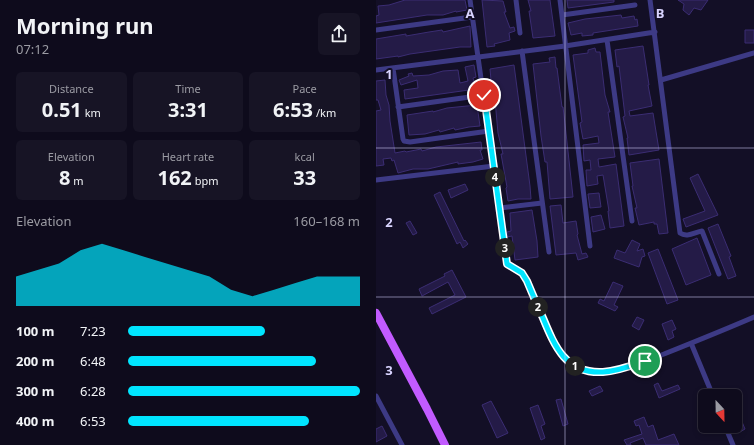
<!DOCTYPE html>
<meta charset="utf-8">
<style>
:root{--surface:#0e0b1c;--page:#171425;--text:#f1f3f6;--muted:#9b9ba3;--line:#2e2b3b;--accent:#00e5ff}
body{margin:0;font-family:"Noto Sans",sans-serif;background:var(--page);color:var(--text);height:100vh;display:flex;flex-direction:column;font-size:15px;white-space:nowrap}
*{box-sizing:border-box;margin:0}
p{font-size:13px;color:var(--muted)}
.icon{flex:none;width:22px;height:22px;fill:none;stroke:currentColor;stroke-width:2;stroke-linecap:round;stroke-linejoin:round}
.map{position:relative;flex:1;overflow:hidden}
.drawer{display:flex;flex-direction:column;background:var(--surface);width:376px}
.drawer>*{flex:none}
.needle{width:26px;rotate:158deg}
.buttons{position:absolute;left:322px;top:389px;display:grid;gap:8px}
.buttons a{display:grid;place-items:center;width:44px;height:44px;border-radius:6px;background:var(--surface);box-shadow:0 2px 6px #0003,0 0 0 1px var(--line);font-size:20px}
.pin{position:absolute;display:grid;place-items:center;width:34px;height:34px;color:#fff;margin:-17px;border:2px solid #fff;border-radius:50%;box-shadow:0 1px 4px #0007}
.km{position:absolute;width:20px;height:20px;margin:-10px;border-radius:50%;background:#222;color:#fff;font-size:11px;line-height:20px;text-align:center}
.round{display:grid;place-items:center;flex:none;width:42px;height:42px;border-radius:6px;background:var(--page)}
.head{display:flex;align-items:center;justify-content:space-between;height:68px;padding:0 16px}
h1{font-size:22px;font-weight:700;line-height:30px}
.metrics{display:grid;grid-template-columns:repeat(3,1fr);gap:6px;height:68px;padding:4px 16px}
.metrics div{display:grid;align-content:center;border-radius:6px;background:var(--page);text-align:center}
.metrics b{font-size:20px;font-weight:700}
.metrics small{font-size:11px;font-weight:400}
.metrics p{font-size:11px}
.chart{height:112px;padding:8px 16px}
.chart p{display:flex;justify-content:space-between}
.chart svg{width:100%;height:72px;margin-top:4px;fill:var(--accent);opacity:.7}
ul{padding:0 16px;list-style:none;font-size:13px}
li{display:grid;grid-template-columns:64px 48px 1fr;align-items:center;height:30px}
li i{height:10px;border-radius:5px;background:var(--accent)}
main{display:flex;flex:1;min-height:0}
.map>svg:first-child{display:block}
</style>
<main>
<section class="drawer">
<div class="head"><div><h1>Morning run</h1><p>07:12</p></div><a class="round"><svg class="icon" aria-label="share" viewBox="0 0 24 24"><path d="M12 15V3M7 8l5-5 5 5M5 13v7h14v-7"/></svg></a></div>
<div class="metrics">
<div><p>Distance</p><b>0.51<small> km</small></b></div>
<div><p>Time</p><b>3:31</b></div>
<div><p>Pace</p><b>6:53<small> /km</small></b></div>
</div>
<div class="metrics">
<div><p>Elevation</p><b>8<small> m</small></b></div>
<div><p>Heart rate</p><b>162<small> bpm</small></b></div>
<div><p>kcal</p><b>33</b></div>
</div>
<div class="chart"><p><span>Elevation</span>160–168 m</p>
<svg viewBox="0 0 160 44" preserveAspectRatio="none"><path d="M0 44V26L10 22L20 18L30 10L40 6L50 10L60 14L70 18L80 22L90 26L100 34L110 38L120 34L130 30L140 26L150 26L160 26V44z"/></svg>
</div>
<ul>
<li><b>100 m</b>7:23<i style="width:59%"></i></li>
<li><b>200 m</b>6:48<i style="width:81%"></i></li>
<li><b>300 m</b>6:28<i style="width:100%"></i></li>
<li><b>400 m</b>6:53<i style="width:78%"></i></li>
</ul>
</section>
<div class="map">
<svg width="378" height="445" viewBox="0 0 378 445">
<rect width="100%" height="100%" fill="#130f26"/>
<path fill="#241b47" stroke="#3b2d73" d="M29 0H89L91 10 80 12V11L67 15H51L0 23V16L3 15 2 6 13 5Z
M106 0 127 1 130 12H128L134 28 138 27 139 31 133 33 134 40 118 44 119 46 111 47Z
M152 0H174L179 36 157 38 153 11H155Z
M191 0H238V2L192 8Z
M302 0H332L325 10 318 8 313 15 307 10 308 4Z
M245 15 246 18 258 16 259 20 261 19 262 26 217 33V35L206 36V33L195 35 192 23 209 19Z
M94 26 95 47H84L34 54 22 57V56L0 59V39L30 34V36L53 32 66 30 67 32Z
M369 30H378V43H369Z
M267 46 273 85H272L276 106 253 111 254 116 277 113 283 150 253 155 251 138H252L247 117 249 116 243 66 241 67 239 50Z
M219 48 220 52H224L229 95 234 112H232L239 157 222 159 223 167 240 164 248 226 234 228 232 211H233L227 175 221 176 222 184 211 186 210 170H215L214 160 208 161 207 145 223 143 222 136 207 139 204 123 206 122 197 55 212 53V50Z
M179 57 180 68H181L186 107H187L188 115 197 197 174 199 171 162H169L165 136 157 64 174 62 173 58Z
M98 65 100 77 97 78 100 89 29 99 28 90 42 88 41 80 25 85 23 80 33 76 32 74 36 73 37 76 53 75 67 71 82 70 84 83 92 81 89 67Z
M138 65 154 186 155 199H142L132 201 130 188 131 187 125 154H127L122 133 119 100 114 101 113 96 118 95 116 84 110 85V81L115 80 114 69Z
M9 80 10 95 13 105 14 121 19 153 29 151 30 152 45 149 46 151 60 147 105 142 106 150H104L107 159 97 162 82 164V162L52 169H37L22 173 18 160 16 161 15 158 7 159 8 165 0 166V111L5 110 2 100H0V81Z
M101 105 104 126 93 127 79 130 78 128 64 132 63 130 49 134 33 135 31 115 57 111V112L71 108Z
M283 159 292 233 283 234 281 224H278V222L263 225 259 208H261L256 186H257L254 163Z
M322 174 342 215 310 227 307 219 329 211 314 178Z
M89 184 92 190 75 198 72 190Z
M64 192 88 241 89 240 92 244 87 248 84 242 81 244 58 195Z
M223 193 225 207 214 208 212 194Z
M185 205 187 223 200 221 202 234 201 235 206 254 210 253 212 257 202 260 200 253 180 255 174 206Z
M156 210 161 241 162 257 139 260 136 236 131 237V232L135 231 134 213Z
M225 215 229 229 217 232 215 217Z
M34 221 41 233 37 235 30 223Z
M342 224 355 256 353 257 360 276 352 279 332 228Z
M321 238 335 275 310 285 296 249Z
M256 240 264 244 261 251 267 249 269 256 266 257 263 267 238 258 241 250 249 253Z
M282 249 302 300 291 304 272 253Z
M76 270 90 297 56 314 53 308 79 295 72 282 46 296 43 289 69 276 68 274Z
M237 282 247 286 238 305 242 307 239 311 222 303 224 299 228 301Z
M261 317 268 320 263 330 256 326Z
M296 320 300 329 296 331 298 337 292 340 286 324Z
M282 383 286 391 302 385 304 389 283 398 278 385Z
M224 386 227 391 216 396 213 391Z
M185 399 192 424 187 426 180 400Z
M115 401 132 433 121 438 106 405Z
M162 405 169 424 165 426 169 438 165 440 154 408Z
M268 417 272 427 277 425 282 440 298 434 303 445H270L267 438 254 443 255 445H251L248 440 266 434 263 425 260 426 258 421Z
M364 417 369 429 364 432 359 420Z
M6 426 11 436 0 442V429Z"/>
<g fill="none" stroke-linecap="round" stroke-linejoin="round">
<path stroke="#3d3a85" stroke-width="5" d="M94 0 131 264 146 273 151 281C160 302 171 338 186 355 195 366 212 372 227 372 247 371 269 361 288 354 318 342 348 330 378 317
M140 0 144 33
M184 0 214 246
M274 0 304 233C311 238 319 232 326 231L343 274
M186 15 259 5
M0 30 96 17
M231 40 256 221
M146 51 173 252
M17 68 27 139 28 141 34 142 113 131
M0 70 189 46 279 32
M285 80 378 53
M22 107 108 95
M0 180 118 166
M124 208 166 203
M315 343 337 396
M0 396 26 445
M349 426 357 445"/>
<path stroke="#c25bff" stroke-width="8" d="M0 313 51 409 69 445"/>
</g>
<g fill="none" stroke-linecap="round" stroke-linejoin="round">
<g stroke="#fff" stroke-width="8">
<path id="route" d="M108 95 131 264 146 273 151 281C156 293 161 305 167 318 179 347 190 374 227 372 242 371 255 366 269 361"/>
</g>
<use href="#route" stroke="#00e5ff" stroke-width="5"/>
</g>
<path fill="none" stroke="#d9d4ff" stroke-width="1" stroke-opacity="0.55" d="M189 0V445M0 148H378M0 297H378"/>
<g font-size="13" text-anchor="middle" font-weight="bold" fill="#d9d4ff" stroke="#130f26" stroke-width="4" stroke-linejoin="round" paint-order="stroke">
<text x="94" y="18">A</text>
<text x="284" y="18">B</text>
<text x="13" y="79">1</text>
<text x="13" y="227">2</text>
<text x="13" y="375">3</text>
</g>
</svg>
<div class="buttons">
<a><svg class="needle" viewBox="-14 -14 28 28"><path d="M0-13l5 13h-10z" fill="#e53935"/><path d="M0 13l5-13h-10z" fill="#9b9ba3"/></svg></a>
</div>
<div class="pin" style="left:269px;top:361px;background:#1e9e55"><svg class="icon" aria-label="arrive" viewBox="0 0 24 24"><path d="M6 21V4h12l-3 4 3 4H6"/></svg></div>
<div class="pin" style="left:108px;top:95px;background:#d93025"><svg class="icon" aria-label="check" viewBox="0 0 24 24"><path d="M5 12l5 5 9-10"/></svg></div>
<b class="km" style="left:199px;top:366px">1</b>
<b class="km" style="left:162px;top:307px">2</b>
<b class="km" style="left:129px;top:248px">3</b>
<b class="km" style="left:119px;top:177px">4</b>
</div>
</main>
